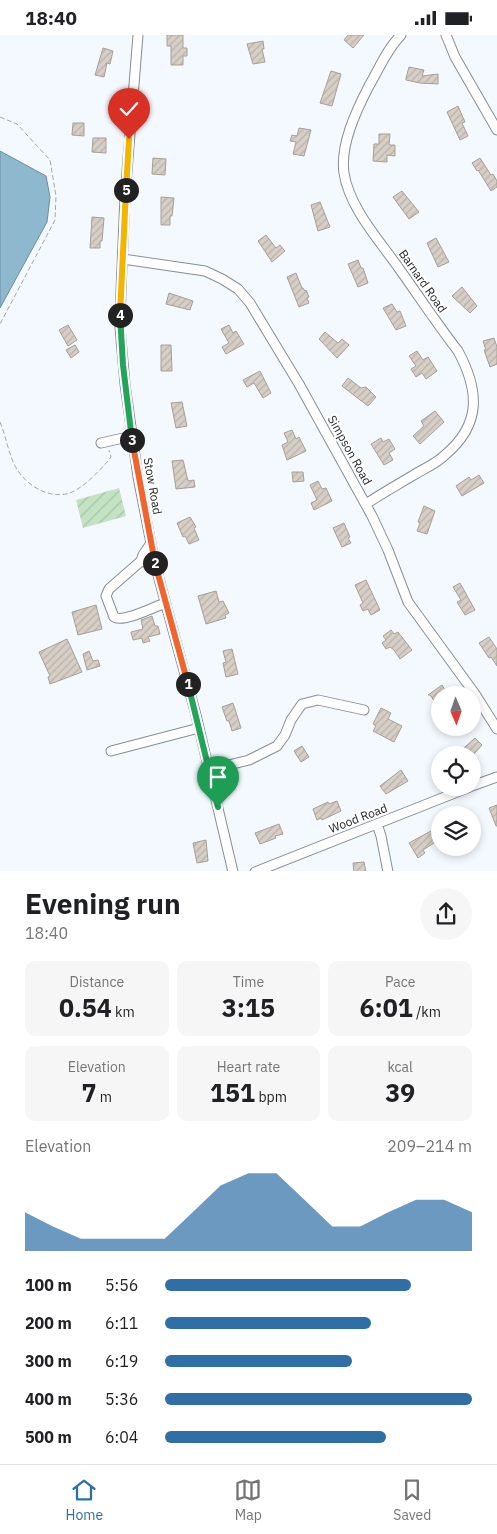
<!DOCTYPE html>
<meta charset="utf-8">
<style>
:root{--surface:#fff;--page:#f6f6f6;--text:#202124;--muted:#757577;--line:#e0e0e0;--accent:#2f6fa6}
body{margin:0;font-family:"IBM Plex Sans",sans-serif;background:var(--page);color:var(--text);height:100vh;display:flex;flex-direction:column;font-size:19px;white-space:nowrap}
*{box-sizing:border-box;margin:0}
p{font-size:16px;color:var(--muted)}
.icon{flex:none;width:28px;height:28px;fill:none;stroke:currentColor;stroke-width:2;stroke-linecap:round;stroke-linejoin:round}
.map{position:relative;height:836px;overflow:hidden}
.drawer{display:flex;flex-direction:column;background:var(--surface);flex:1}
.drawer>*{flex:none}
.needle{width:32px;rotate:178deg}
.fabs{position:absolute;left:431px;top:651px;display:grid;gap:10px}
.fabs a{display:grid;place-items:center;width:50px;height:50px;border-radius:50%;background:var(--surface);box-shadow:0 2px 8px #0003;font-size:25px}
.pin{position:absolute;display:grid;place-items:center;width:42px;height:42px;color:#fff;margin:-51px -21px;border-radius:50% 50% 50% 0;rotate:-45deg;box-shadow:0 0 5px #0007}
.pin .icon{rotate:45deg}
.km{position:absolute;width:25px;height:25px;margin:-12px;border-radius:50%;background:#222;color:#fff;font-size:14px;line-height:25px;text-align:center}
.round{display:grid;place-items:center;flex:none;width:52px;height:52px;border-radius:26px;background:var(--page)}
.headline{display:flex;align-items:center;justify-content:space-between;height:85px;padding:0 25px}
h1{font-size:28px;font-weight:700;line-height:38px}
.figures{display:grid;grid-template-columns:repeat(3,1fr);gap:8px;height:85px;padding:5px 25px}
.figures div{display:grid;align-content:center;border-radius:10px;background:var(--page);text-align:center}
.figures b{font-size:25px;font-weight:700}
.figures small{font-size:14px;font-weight:400}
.figures p{font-size:14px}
.chart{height:140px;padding:10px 25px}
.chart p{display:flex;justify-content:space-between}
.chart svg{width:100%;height:90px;margin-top:5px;fill:var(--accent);opacity:.7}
ul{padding:0 25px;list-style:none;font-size:16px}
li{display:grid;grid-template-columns:80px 60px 1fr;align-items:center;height:38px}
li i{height:12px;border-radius:6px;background:var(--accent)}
.status{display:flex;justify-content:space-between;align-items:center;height:35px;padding:0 25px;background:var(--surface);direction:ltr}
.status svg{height:14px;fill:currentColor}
.tab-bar{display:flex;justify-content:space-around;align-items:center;height:70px;border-top:1px solid var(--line);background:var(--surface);font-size:14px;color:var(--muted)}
.tab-bar a{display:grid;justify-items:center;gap:2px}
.tab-bar .selected{color:var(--accent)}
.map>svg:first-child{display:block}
</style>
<div class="status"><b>18:40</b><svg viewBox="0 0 49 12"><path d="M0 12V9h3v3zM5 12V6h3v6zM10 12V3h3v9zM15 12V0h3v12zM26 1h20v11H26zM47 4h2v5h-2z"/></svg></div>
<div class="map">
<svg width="497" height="837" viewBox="0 0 497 837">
<defs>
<pattern id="garden-furrows" width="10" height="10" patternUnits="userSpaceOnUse" patternTransform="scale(1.25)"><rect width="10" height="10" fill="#c3e3c3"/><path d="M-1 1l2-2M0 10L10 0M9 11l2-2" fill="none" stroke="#a7c3a8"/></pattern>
<pattern id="building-hatch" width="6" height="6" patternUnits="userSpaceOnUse" patternTransform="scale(1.25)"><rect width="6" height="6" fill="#d7cfc5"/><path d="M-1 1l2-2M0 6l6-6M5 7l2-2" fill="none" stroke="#b8b2a9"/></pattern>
</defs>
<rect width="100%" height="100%" fill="#f4f9ff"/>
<path fill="url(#garden-furrows)" d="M119 453 126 481 83 493 76 465Z"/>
<path fill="#8db8ce" stroke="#6d8c9d" d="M0 116 46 141 50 162 47 187 0 273Z"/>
<path fill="url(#building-hatch)" stroke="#a69f95" d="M167 0H183V13H187V21H183V30H171V11H167Z
M348 0H364L353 13 344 5Z
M263 6 264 14H262L265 27 253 29 247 9Z
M103 13 113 16 110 29 107 28 104 42 95 40Z
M409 32 424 35 422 41 438 39V49L420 48 406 45V43Z
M331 36 341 39 332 71 320 68Z
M458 71 465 87 462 88 468 101 460 105 447 77Z
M73 88H84V101L72 100Z
M299 93 311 95 304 121 293 119 296 107 290 106 292 100 297 101Z
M379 99H390L389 110H395V121L387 120V127L373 126 374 109H379Z
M93 103H106V118L92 117Z
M153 123 166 124 165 140 152 139Z
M480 123 491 140 493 139 497 146V152L491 156 478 135 477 136 472 128Z
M402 156 419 177 409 184 393 162Z
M161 162 174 163 172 181H170V190H161Z
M320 167 330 192 318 196 311 170Z
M92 182 104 183 102 206H100V213H90Z
M266 200 276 213 280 210 285 216 272 227 258 206Z
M436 203 449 227 438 232 427 208Z
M358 225 361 233H363L368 248 358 252 348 229Z
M296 238 302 253H303L305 256 306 255 309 262 307 263 309 268 299 272 287 242Z
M462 252 477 271 470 278 452 261Z
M169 258 193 266 190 275 166 269Z
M392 269 397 277 400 276 406 291 396 295 383 273Z
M68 290 77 305 68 311 59 295Z
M229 290 233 298 236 296 244 309 226 319 222 312 229 308 221 294Z
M325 297 338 308 342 304 349 310 337 323 319 304Z
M494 303 497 312V329L490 332 484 315H486L483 306Z
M75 310 79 317 71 323 66 315Z
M161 310H171L172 336H161Z
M417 316 423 325 428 322 437 336 426 344 422 338 416 342 411 334 416 331 409 321Z
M260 336 271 358 263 363 254 348 247 352 243 345Z
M348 343 361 353 366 352 376 362 368 371 342 351Z
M182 367 187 391 176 393 171 368Z
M435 376 444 387 420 409 413 401 424 391 421 386Z
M292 395 296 404 299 402 306 416 287 425 282 410 288 407 284 398Z
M381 403 383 407 389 404 395 414 389 418 393 425 384 430 371 409Z
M183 425 188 446 194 445 195 452 176 454 172 426Z
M292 437H303L304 446 293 447Z
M479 440 484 448 462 461 456 451 469 442 471 445Z
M318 446 322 454 326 453 332 466 314 475 311 468 317 465 310 450Z
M424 471 435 476 427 499 417 496 420 488 418 487Z
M190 482 196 492 194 493 199 505 189 509 185 501 183 502 177 488Z
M344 488 350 502 348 503 351 508 342 512 333 493Z
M366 545 380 575 371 580 368 574 363 576 360 570 363 568 355 550Z
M460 548 475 575 465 580 457 567 461 565 453 552Z
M216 556 219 567 223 566 229 578 225 580 226 583 206 589 198 561Z
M96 570 102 594 78 600 72 577Z
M152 581 155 591H158L160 599 148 602 150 606 143 608 142 603 133 605 131 597 143 594 141 585Z
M391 595 394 599 398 597 412 615 400 624 394 615 390 612 386 614 382 608 386 605 383 601Z
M489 602 497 614V631L491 622 489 623 479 608Z
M67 604 82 637 50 649 48 642 50 641 39 617Z
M232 614 238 639 226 642 223 628 226 627 223 616Z
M89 616 93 626 98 625 100 631 87 635 83 619Z
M442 650 448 660H440V674L430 660H428Z
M233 668 241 693 232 696 229 686H227L222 672Z
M381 673 391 678 388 684 402 691 394 707 373 696 376 691 373 689Z
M475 703 482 710 473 720H456Z
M302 711 309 722 301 727 294 716Z
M401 735 408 746 386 759 380 751Z
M337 766 341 776 322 785 321 783 317 785 313 774 328 767 329 769Z
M497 770V791H496L489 773Z
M279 789 283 799 275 801 276 803 260 809 255 798Z
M431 796 437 806 423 815 425 818 418 823 409 808Z
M206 805 208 826 197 828 193 808Z
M364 827 366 837H354L353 828Z"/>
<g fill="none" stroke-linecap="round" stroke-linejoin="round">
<g stroke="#858e96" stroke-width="11">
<path id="minor" d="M138 0 125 161 121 255 120 293 125 349 138 442 155 529 196 680 233 837
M446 0 455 22 497 95
M123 224 205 236 222 244 238 254 250 268 299 349 372 481 388 515 408 567 475 659 497 694
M101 408 132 401
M366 469C381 459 397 450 412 441 423 434 436 429 445 420 482 389 479 355 458 316 437 289 418 260 398 232 379 205 349 172 344 138 340 110 356 76 369 51 379 34 387 14 401 0
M141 526 143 520 151 508
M155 529 141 526 109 554 106 561 114 582C123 588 154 572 165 568
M111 716 199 693
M209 735 249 725 277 711 285 700 291 685 302 669 318 665 364 675
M472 751 497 742
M377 789 381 801 388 837
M255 837 470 752"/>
</g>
<path stroke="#a3a8ad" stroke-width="1" stroke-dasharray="5 2.5" stroke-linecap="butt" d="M0 82 17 89 50 125 56 161 55 185 0 289
M0 387C6 401 8 417 15 431 24 448 45 463 66 459 81 456 98 437 108 426L111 422 109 415"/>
<use href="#minor" stroke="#fff" stroke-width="9"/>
</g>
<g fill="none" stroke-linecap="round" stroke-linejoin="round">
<g stroke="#fff" stroke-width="10">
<path id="split-1" d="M188 649 218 772"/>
</g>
<g stroke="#fff" stroke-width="10">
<path id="split-2" d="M155 528 188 649"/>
</g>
<g stroke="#fff" stroke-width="10">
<path id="split-3" d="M132 405 155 528"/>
</g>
<g stroke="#fff" stroke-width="10">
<path id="split-4" d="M120 280 123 330 132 405"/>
</g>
<g stroke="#fff" stroke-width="10">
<path id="split-5" d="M120 280 126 155"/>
</g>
<g stroke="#fff" stroke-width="10">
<path id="split-6" d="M126 155 129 104"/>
</g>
<use href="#split-1" stroke="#22a559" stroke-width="6"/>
<use href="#split-2" stroke="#f0652b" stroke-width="6"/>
<use href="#split-3" stroke="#f0652b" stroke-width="6"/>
<use href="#split-4" stroke="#22a559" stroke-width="6"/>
<use href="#split-5" stroke="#f5b400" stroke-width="6"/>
<use href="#split-6" stroke="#f5b400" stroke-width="6"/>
</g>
<g text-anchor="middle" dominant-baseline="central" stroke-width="4.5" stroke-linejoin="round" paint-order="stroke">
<g font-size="12" fill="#23262a" stroke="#fff">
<text transform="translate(423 246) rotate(55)">Barnard Road</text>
<text transform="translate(350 415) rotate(61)">Simpson Road</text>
<text transform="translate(153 451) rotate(80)">Stow Road</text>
<text transform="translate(358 783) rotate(-21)">Wood Road</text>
</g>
</g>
</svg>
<div class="fabs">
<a><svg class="needle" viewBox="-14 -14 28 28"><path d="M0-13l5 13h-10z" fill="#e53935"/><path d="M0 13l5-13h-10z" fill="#757577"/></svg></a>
<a><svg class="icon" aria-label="locate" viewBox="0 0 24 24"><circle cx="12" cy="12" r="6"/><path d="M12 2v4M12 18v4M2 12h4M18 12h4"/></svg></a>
<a><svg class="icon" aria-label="layers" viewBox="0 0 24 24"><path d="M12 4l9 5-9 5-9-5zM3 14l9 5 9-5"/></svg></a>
</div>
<div class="pin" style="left:218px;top:772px;background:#1e9e55"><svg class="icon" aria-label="arrive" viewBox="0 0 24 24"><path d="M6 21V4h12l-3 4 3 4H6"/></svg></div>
<div class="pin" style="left:129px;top:104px;background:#d93025"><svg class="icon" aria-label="check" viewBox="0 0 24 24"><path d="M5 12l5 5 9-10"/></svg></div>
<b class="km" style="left:188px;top:649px">1</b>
<b class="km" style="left:155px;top:528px">2</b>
<b class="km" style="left:132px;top:405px">3</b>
<b class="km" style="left:120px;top:280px">4</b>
<b class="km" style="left:126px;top:155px">5</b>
</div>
<section class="drawer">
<div class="headline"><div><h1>Evening run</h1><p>18:40</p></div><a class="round"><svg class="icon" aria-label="share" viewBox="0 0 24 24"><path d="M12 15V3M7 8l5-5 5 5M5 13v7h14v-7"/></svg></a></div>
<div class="figures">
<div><p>Distance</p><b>0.54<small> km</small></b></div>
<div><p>Time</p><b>3:15</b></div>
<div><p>Pace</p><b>6:01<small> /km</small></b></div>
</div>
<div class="figures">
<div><p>Elevation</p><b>7<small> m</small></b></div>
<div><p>Heart rate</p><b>151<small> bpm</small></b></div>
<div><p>kcal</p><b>39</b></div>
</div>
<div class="chart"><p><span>Elevation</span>209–214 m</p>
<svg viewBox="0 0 160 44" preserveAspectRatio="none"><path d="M0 44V25L10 32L20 38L30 38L40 38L50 38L60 25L70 12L80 6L90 6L100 19L110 32L120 32L130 25L140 19L150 19L160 25V44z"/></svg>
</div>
<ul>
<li><b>100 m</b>5:56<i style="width:80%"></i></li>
<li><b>200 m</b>6:11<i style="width:67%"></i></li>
<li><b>300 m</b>6:19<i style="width:61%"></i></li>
<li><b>400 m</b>5:36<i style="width:100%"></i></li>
<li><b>500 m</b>6:04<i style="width:72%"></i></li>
</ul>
</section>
<nav class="tab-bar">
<a class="selected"><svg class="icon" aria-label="home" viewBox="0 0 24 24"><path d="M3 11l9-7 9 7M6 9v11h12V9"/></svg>Home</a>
<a><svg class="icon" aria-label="map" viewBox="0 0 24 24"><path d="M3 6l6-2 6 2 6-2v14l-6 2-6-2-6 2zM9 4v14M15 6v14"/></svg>Map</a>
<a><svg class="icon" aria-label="saved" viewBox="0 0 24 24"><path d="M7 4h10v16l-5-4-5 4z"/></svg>Saved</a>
</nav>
